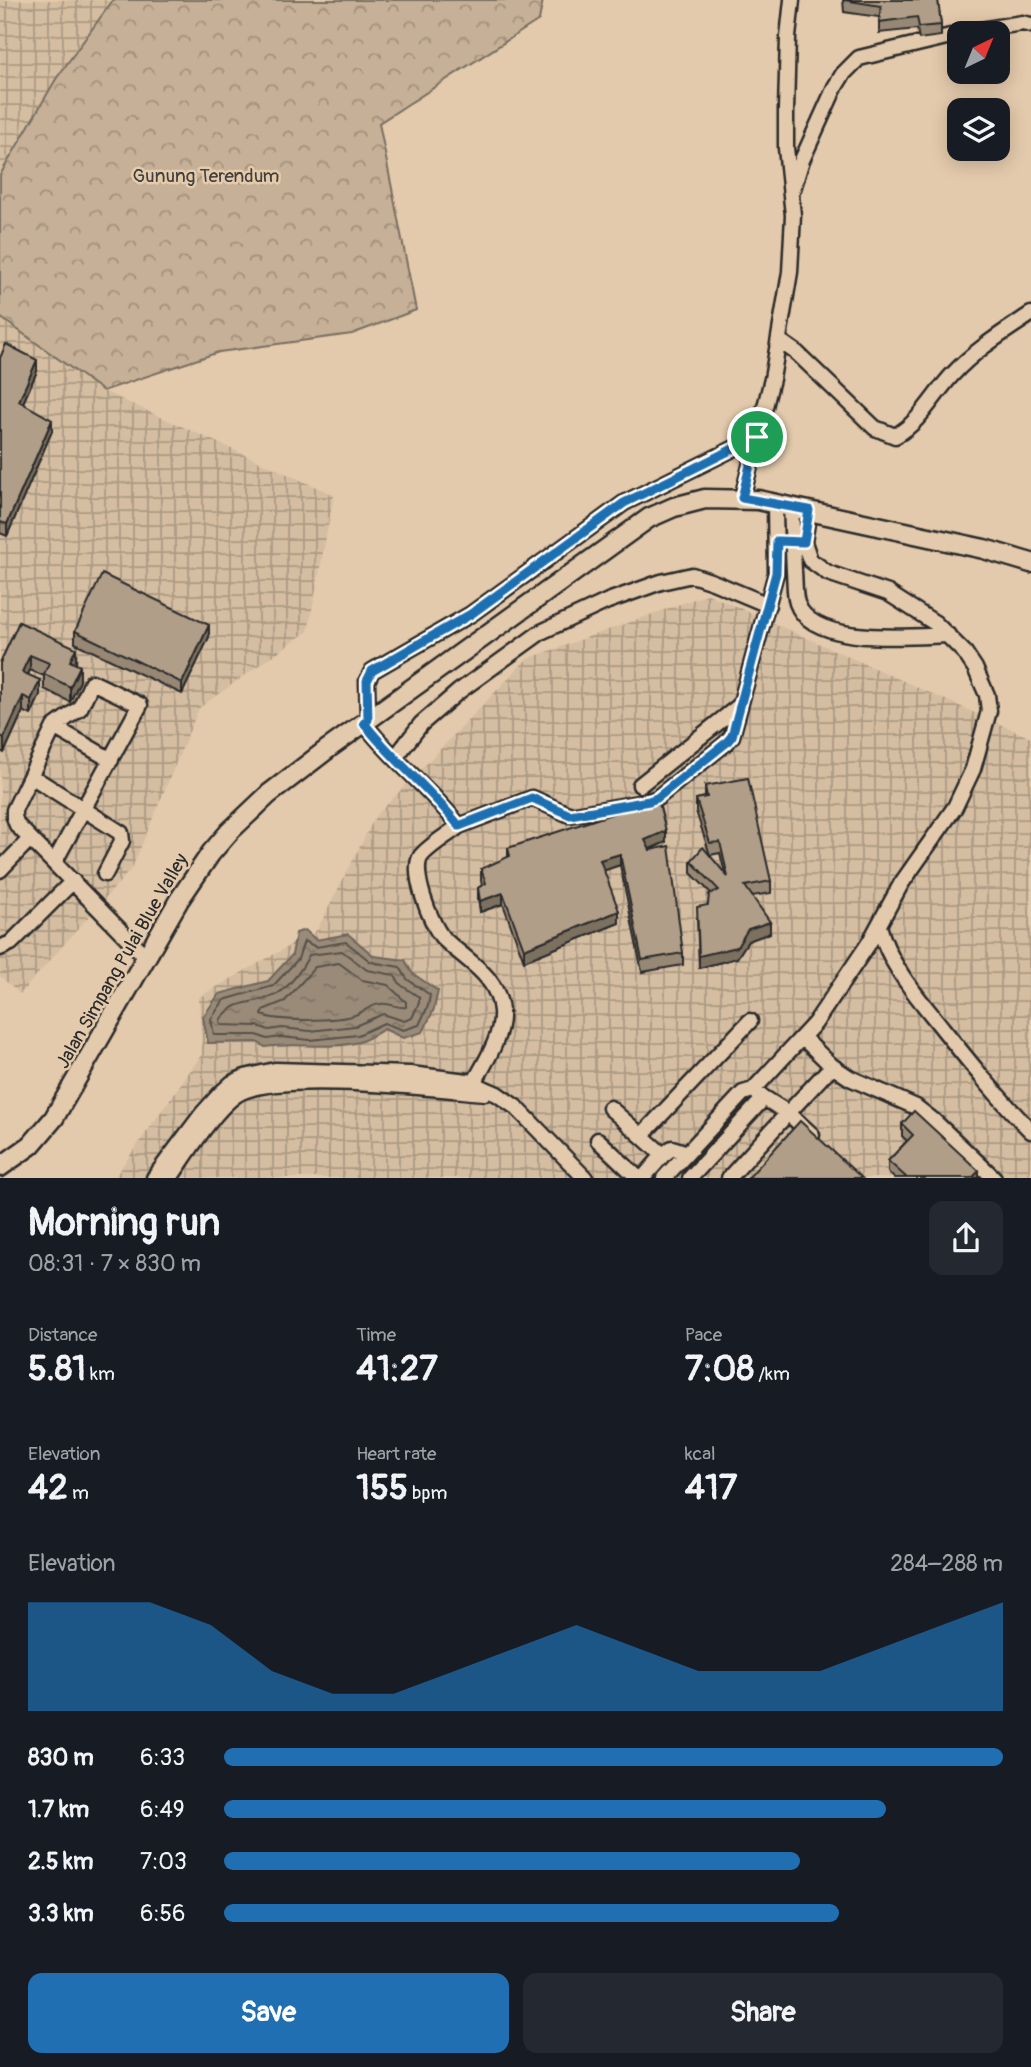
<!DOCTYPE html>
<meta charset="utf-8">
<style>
:root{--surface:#171b24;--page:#242831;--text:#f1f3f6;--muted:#9ea1a6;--accent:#1f6fb2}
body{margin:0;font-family:Pangolin,sans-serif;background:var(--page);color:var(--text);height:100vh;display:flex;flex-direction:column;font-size:26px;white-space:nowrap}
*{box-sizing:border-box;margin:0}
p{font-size:23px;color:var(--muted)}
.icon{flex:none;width:38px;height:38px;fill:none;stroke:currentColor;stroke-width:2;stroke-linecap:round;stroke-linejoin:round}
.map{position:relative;height:1178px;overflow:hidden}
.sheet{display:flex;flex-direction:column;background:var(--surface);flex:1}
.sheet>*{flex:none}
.needle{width:46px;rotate:43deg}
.controls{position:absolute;left:947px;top:21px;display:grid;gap:14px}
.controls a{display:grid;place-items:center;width:63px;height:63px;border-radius:14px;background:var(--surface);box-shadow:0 4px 18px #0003;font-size:35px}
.pin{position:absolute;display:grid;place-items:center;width:60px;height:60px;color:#fff;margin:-30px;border:4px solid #fff;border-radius:50%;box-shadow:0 2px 7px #0007}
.round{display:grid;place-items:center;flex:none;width:74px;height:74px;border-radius:14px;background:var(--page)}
.overview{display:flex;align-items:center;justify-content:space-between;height:119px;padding:0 28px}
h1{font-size:38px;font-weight:700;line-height:52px}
.stats{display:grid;grid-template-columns:repeat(3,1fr);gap:10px;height:119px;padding:7px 28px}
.stats div{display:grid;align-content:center}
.stats b{font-size:35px;font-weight:700}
.stats small{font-size:19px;font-weight:400}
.stats p{font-size:19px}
.chart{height:196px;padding:14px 28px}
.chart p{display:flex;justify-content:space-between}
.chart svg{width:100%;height:126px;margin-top:7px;fill:var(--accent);opacity:.7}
.primary-button{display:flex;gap:14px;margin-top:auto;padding:14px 28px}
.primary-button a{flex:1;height:80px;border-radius:14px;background:var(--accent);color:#fff;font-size:28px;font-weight:700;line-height:80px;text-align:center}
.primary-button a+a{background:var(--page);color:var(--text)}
ul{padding:0 28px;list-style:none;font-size:23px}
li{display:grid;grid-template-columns:112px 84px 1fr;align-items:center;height:52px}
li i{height:18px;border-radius:9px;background:var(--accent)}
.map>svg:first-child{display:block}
</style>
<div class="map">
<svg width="1031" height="1178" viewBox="0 0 1031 1178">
<defs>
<pattern id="industrial-grid" width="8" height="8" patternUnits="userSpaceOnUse" patternTransform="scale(1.75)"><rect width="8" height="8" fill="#d4bda1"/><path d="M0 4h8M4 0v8" fill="none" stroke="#ac9a83"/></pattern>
<pattern id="forest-crowns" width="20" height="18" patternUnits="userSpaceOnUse" patternTransform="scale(1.75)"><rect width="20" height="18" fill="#c6b097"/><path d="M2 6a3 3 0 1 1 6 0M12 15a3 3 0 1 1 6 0" fill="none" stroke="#a18f7b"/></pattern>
<pattern id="water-ripples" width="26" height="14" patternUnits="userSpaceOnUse" patternTransform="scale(1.75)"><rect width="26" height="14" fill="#9a8b79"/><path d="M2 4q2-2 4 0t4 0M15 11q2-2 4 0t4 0" fill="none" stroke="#7e7263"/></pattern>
</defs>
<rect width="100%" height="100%" fill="#e4caac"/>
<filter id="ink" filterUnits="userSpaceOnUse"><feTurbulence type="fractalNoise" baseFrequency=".0143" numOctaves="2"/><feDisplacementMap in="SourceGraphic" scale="14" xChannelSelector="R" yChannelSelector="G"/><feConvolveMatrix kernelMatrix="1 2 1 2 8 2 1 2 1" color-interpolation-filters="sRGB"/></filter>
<g filter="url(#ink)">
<path fill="url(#industrial-grid)" d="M0 0H113L56 79 0 175Z
M0 317 103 391 334 495 308 631 199 708 132 868 20 994 0 976Z
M708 594 1031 738V1178H114L202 1054 199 997 317 930 375 817 527 659Z"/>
<path fill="url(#forest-crowns)" stroke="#786e61" stroke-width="2" d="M113 0H543L539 20 379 123 416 310 352 334 219 352 103 391 0 317V175L56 79Z"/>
<path fill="url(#water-ripples)" stroke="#6e655a" stroke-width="2" d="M305 930 316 940 348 934 374 956 405 960 412 973 438 991 434 1009 423 1032 403 1038 384 1029C377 1033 368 1039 359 1042 329 1050 296 1042 265 1047L257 1042 208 1043 203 1017 219 994 268 981 292 955 296 933Z"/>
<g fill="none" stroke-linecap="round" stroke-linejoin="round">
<path stroke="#57514a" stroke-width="2" d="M304 941 316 947 346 942 371 962 400 967 407 979 430 995 428 1006 419 1025 403 1030 384 1023 358 1035 310 1040 281 1037 267 1039 257 1035H214L211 1019 224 1000 273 986 298 959Z
M342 951 367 970 394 975 401 985 419 997V1003L412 1018 404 1021 383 1014 355 1026 310 1031 282 1028 269 1030 258 1026 221 1025 220 1020C235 999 251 1005 273 996 287 991 303 968 309 955Z
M339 963 362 980 388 985 406 1002V1007C398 1009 390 1002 380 1004 371 1005 363 1012 355 1015 338 1021 277 1022 262 1015L263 1010 285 1001 315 967Z"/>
<g stroke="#2b2b2b" stroke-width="19">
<path id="minor" d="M961 33 1022 23 1031 25
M793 189 802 160 835 87 843 74 859 58 959 34
M780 341 797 353 875 428 895 436C920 423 934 394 953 374 975 350 1004 332 1031 314
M742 498 772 379 790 272 793 215 786 148V110L788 37 792 0
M791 506C792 528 793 549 794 571 795 582 794 593 797 603 812 647 913 636 948 635
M368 720 367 681 372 671 471 614 624 503 757 437
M364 723C392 760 430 788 459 826L532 798 570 815 649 801 657 798 726 743 732 736 776 573 775 503
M54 727 111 760
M395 758 421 724 458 692 541 632 608 601 661 582 692 575 713 582 768 605
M31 776 121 833 122 841 105 874
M640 785 739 706
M459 826C448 835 430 845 421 856 410 871 431 924 442 937 464 960 498 974 501 1011 503 1038 482 1067 470 1090
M54 863 140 705 92 682 80 708 54 727 14 810V817L17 825 146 957
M0 870 30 839
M879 926C890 967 917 996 943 1029 971 1064 999 1099 1031 1131
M0 948 11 943 73 881
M802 1037 832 1066 850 1078 916 1107 934 1121 994 1178
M758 1094 788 1113 832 1066
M610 1108 663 1155 672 1148 687 1153
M642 1135 750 1021
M598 1140 638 1178
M154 1178 202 1114 220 1094 232 1083 245 1077 275 1070 410 1074 467 1081 497 1094 517 1108 585 1178
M170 1178C187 1154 213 1111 236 1095 271 1070 437 1089 485 1093
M643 1178 663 1155
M664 1178 743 1093 753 1090 815 1023 869 943 901 884 955 807 973 769 989 711 987 695 975 668 965 653 935 623 888 593 828 573 810 560 804 542 809 510
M690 1178 763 1099
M729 1178 788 1113 812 1135"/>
</g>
<g stroke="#2b2b2b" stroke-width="23">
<path id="major" d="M0 1167 31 1145 54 1118 179 900 211 853 230 831 269 794 329 748 649 518 674 507 705 499 758 500 984 549 1031 563"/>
</g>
<use href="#minor" stroke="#e4caac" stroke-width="14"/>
<use href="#major" stroke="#e4caac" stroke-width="18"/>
</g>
<path fill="#978875" stroke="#2b2b2b" stroke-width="2" d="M843 0H938L941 25V36L919 39 917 29 879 33V17L844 12Z
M0 358 37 371 23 403 52 431 7 536 0 533Z
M19 622 76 664 80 681 70 702 44 689V676L30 670 28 675 40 695 31 715 23 711 4 753 0 751V663Z
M75 631 209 637 182 694 75 643Z
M705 786 771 881V893L752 896 770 933 748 941 737 958 699 968 697 918 708 905 711 893 691 873V861L725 873 720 853 710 855 696 811V799L705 797Z
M666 842 650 849 683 953V965L642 972 620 865 604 870 619 923 524 961 503 904 480 912 478 899V888L482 885 481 881V869L508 858V848Z
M902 1124 979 1178H894L888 1172V1161L907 1141 902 1136Z"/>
<path fill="#7b6f5f" stroke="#2b2b2b" stroke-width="2" d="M37 360V371L19 412V401Z
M52 420V431L7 536V524Z
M209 625V637L182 694V683Z
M76 648V664L70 661Z
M30 655V670L22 687V672Z
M80 666V681L70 702V687Z
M40 680V695L31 715V700Z
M23 696V711L4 753V738Z
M666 831V842L645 851V840Z
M620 854V865L600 872V860Z
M503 893V904L480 912V901Z
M619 911V923L524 961V949Z
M770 922V933L748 941 737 958 699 968V956L748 929Z
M979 1171V1178H972Z"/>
<path fill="#b09e88" stroke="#2b2b2b" stroke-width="2" d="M844 0H938L941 25 919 27 917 17 879 22 881 6Z
M6 344 37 360 19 401 52 420 7 524 0 522V358Z
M102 574 209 625 182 683 75 631Z
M19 622 76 648 70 661 80 666 70 687 44 674 49 663 30 655 22 672 40 680 31 700 23 696 4 738 0 736V663Z
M748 778 771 881 745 886 770 922 748 929 737 947 699 956 697 907 708 905 709 894 719 890 691 861 703 847 728 877 720 842 710 843 696 799 707 797 705 786Z
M658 799 666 831 645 840 650 850 669 846 683 953 642 960 620 854 600 860 619 911 524 949 503 893 480 901 478 888 486 883 481 869 510 856 508 848Z
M914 1111 979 1171 972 1178H907L888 1161 913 1135 902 1124Z
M800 1121 862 1178H748Z"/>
</g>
<g fill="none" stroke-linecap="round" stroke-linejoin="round" filter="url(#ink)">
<g stroke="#fff" stroke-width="14">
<path id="route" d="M757 437 742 498 809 510 804 542 777 541 776 573 732 736 726 743 657 798 649 801 570 815 532 798 459 826C430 788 392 760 364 723L368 720 367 681 372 671 471 614 624 503Z"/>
</g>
<use href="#route" stroke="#1f6fb2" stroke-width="9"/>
</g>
<g text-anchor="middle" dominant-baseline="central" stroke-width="5" stroke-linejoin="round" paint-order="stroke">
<g font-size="19" fill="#423f3b" stroke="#e4caac">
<text x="206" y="176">Gunung Terendum</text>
</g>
<g font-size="19" fill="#2b2b2b" stroke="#e4caac">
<text transform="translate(122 961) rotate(-60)">Jalan Simpang Pulai Blue Valley</text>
</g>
</g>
</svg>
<div class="controls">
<a><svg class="needle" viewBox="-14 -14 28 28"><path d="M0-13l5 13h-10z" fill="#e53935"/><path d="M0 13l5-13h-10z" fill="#9ea1a6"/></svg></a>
<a><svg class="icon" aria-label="layers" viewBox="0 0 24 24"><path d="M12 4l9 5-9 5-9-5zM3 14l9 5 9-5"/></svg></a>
</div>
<div class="pin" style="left:757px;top:437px;background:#1e9e55"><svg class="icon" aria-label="arrive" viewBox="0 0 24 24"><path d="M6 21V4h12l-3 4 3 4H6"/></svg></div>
</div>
<section class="sheet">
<div class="overview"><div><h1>Morning run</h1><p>08:31 · 7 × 830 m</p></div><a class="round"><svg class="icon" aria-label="share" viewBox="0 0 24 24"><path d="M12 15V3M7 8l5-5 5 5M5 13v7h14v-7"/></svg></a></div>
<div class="stats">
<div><p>Distance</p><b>5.81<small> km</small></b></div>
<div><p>Time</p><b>41:27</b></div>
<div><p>Pace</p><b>7:08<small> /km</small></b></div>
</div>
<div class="stats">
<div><p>Elevation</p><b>42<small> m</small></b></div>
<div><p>Heart rate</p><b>155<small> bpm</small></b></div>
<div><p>kcal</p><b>417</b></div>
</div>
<div class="chart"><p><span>Elevation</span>284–288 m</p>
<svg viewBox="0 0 160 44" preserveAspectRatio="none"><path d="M0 44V6L10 6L20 6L30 14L40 30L50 38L60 38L70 30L80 22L90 14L100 22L110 30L120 30L130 30L140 22L150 14L160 6V44z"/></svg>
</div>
<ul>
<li><b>830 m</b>6:33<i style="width:100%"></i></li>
<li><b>1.7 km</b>6:49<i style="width:85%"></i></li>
<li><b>2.5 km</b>7:03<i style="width:74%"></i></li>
<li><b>3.3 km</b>6:56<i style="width:79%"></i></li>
</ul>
<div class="primary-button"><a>Save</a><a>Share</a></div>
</section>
